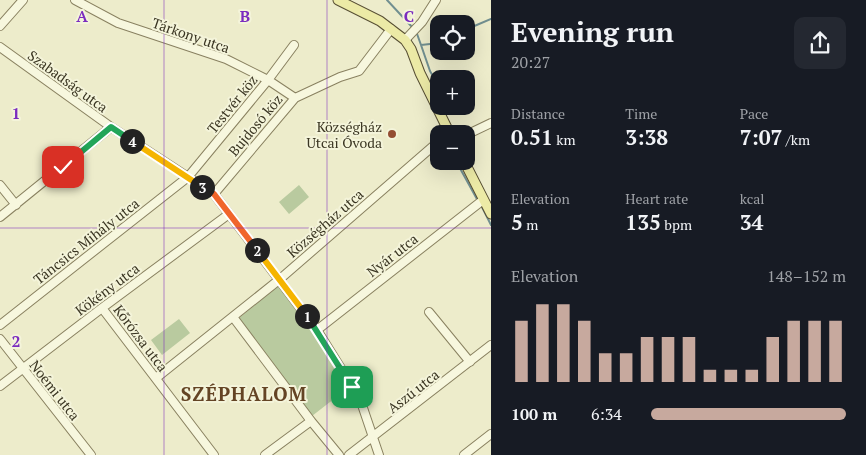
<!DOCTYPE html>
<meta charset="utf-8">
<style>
:root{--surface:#171b24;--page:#242831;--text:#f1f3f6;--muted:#9ea1a6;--accent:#c7a99e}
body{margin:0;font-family:"PT Serif",serif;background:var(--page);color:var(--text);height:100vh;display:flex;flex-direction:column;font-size:19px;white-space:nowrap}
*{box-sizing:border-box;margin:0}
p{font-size:16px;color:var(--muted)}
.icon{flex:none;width:28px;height:28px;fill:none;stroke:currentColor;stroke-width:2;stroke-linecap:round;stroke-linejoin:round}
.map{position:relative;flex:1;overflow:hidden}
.drawer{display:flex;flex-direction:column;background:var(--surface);width:375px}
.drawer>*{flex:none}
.tools{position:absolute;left:430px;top:15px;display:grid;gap:10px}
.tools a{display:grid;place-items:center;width:45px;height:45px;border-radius:10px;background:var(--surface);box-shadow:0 5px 20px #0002;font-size:25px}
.pin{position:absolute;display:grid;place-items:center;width:42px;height:42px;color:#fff;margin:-21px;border-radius:10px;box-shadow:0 2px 8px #0006}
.km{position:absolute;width:25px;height:25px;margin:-12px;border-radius:50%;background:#222;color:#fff;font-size:14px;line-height:25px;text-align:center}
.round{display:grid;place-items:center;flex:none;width:52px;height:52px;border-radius:10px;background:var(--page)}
.head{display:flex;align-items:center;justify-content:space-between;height:85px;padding:0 20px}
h1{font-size:28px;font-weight:700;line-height:38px}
.stats{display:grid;grid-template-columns:repeat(3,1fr);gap:8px;height:85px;padding:5px 20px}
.stats div{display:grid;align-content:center}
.stats b{font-size:21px;font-weight:700}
.stats small{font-size:14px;font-weight:400}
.stats p{font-size:14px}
.chart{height:140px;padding:10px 20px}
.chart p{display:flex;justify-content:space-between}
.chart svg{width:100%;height:90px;margin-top:5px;stroke:var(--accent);stroke-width:6}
ul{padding:0 20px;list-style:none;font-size:16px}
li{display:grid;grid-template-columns:80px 60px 1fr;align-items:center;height:38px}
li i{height:12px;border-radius:6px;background:var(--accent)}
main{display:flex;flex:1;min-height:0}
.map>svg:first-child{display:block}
</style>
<main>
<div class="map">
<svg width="491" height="455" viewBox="0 0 491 455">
<rect width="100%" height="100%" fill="#edeccb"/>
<path fill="#b9ca9f" d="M299 185 309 197 289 214 279 202Z
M279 285 313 333 348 388 312 416 239 318Z
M179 319 190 333 162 355 151 340Z"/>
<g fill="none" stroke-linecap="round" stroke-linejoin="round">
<path stroke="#718f90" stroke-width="2" d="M387 0 413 28
M416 31 421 45 439 43
M466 32 472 27 491 19
M421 45 430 71 439 87
M447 106V107
M456 161 478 201
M481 205 491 225"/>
<g stroke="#898160" stroke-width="10">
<path id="minor" d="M75 0 118 23 226 59 268 80 295 98
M0 26 23 0
M405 40 422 22 436 0
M0 47 111 127 214 194 317 330 360 399 379 455
M466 135 491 123
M0 185 16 205
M214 194 295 98 340 77 359 71 391 29
M0 217 111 127
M102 308 214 455
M429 312 470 362
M233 317 311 421 339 455
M0 325 188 177 268 80 294 45
M317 330 483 200
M0 339 91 455
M156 378 280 279 439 141
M0 386 102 308 229 214
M265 455 311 421
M349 455 491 345
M464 455 491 434"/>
</g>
<g stroke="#574e33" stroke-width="11">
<path id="major" d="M338 0 380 21 405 40 411 49 420 73 450 134
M464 161 491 214"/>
</g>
<use href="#minor" stroke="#f7f7de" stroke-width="8"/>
<use href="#major" stroke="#eceaa6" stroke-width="9"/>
</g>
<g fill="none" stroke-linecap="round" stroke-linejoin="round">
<g stroke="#fff" stroke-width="10">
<path id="split-1" d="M307 316 352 387"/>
</g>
<g stroke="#fff" stroke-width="10">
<path id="split-2" d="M257 250 307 316"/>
</g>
<g stroke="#fff" stroke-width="10">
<path id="split-3" d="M202 187 214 194 257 250"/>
</g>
<g stroke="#fff" stroke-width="10">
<path id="split-4" d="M132 141 202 187"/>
</g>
<g stroke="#fff" stroke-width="10">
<path id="split-5" d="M63 167 111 127 132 141"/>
</g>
<use href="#split-1" stroke="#22a559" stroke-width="6"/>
<use href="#split-2" stroke="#f5b400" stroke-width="6"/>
<use href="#split-3" stroke="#f0652b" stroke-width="6"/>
<use href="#split-4" stroke="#f5b400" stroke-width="6"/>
<use href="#split-5" stroke="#22a559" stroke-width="6"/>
</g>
<path fill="none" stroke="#7b2cbf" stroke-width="1" stroke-opacity="0.55" d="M164 0V455M327 0V455M0 228H491"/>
<circle fill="#944e33" stroke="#f4f4da" stroke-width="2" cx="392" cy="134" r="5"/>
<g text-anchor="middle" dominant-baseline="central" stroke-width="4" stroke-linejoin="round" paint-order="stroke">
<g font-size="14" fill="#3a3522" stroke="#f4f4da">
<text transform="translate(191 35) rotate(19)">Tárkony utca</text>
<text transform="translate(68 81) rotate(36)">Szabadság utca</text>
<text transform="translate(232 104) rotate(-51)">Testvér köz</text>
<text transform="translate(255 125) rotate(-50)">Bujdosó köz</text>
<text transform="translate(325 223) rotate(-41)">Községház utca</text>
<text transform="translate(86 241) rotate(-38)">Táncsics Mihály utca</text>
<text transform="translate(392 255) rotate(-38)">Nyár utca</text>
<text transform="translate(107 289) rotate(-37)">Kökény utca</text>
<text transform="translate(141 338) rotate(53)">Kőrózsa utca</text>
<text transform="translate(55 390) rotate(52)">Noémi utca</text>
<text transform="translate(413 391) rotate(-38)">Aszú utca</text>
</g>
<g font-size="14" fill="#3a3522" stroke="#f4f4da" text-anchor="end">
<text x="382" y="126">Községház<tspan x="382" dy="16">Utcai Óvoda</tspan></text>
</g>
<g font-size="19" font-weight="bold" letter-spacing="1" fill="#644424" stroke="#f4f4da">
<text x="244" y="393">SZÉPHALOM</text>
</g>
</g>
<g font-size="16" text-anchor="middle" font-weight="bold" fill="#7b2cbf" stroke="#f4f4da" stroke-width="4" stroke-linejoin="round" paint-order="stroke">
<text x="82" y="22">A</text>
<text x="245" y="22">B</text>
<text x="409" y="22">C</text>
<text x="16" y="119">1</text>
<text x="16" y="347">2</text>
</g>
</svg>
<div class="tools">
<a><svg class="icon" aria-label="locate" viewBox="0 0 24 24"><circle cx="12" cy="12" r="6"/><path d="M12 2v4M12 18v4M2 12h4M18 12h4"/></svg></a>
<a>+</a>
<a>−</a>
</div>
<div class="pin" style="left:352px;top:387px;background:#1e9e55"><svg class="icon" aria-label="arrive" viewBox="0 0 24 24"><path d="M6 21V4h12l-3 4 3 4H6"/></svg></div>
<div class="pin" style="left:63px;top:167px;background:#d93025"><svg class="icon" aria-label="check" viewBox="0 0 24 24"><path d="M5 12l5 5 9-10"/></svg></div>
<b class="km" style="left:307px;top:316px">1</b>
<b class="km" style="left:257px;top:250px">2</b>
<b class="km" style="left:202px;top:187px">3</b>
<b class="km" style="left:132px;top:141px">4</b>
</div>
<section class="drawer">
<div class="head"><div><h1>Evening run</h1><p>20:27</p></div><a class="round"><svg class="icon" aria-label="share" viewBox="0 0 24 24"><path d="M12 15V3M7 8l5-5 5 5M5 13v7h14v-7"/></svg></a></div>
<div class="stats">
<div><p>Distance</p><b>0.51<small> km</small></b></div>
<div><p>Time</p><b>3:38</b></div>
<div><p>Pace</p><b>7:07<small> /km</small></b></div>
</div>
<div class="stats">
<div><p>Elevation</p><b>5<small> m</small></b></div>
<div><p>Heart rate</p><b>135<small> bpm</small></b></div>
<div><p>kcal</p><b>34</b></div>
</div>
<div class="chart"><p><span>Elevation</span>148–152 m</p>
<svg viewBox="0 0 160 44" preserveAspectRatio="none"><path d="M5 44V14M15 44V6M25 44V6M35 44V14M45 44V30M55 44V30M65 44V22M75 44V22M85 44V22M95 44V38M105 44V38M115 44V38M125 44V22M135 44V14M145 44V14M155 44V14"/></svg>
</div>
<ul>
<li><b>100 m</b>6:34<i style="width:100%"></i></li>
</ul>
</section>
</main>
